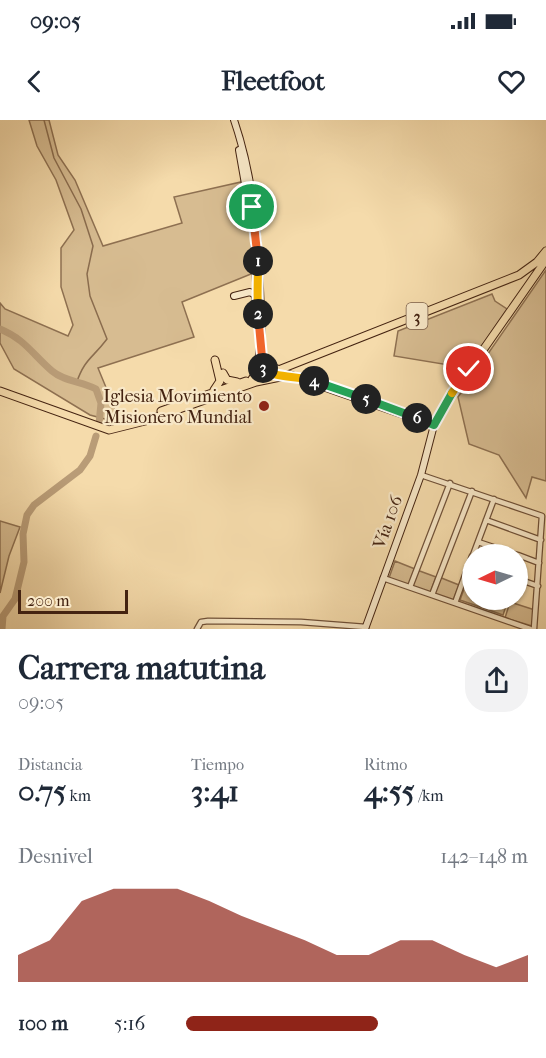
<!DOCTYPE html>
<html lang="es">
<meta charset="utf-8">
<style>
:root{--surface:#fff;--page:#f2f2f3;--text:#1f2937;--muted:#747a83;--accent:#8f2418}
body{margin:0;font-family:"IM FELL French Canon",serif;background:var(--page);color:var(--text);height:100vh;display:flex;flex-direction:column;font-size:22px;white-space:nowrap}
*{box-sizing:border-box;margin:0}
p{font-size:20px;color:var(--muted)}
.icon{flex:none;width:33px;height:33px;fill:none;stroke:currentColor;stroke-width:2;stroke-linecap:round;stroke-linejoin:round}
.map{position:relative;height:509px;overflow:hidden}
.side{display:flex;flex-direction:column;background:var(--surface);flex:1}
.side>*{flex:none}
.needle{width:39px;rotate:265deg}
.fabs{position:absolute;left:462px;top:424px;display:grid;gap:12px}
.fabs a{display:grid;place-items:center;width:66px;height:66px;border-radius:50%;background:var(--surface);box-shadow:0 2px 4px #0004;font-size:30px}
.scale{position:absolute;left:18px;bottom:15px;width:110px;box-sizing:border-box;padding-left:6px;border:3px solid #442311;border-top:0;font-size:16px;line-height:21px;white-space:nowrap;color:#442311;-webkit-text-stroke:4px #f8e8c8;paint-order:stroke}
.pin{position:absolute;display:grid;place-items:center;width:51px;height:51px;color:#fff;margin:-26px;border:3px solid #fff;border-radius:50%;box-shadow:0 2px 6px #0007}
.km{position:absolute;width:30px;height:30px;margin:-15px;border-radius:50%;background:#222;color:#fff;font-size:16px;line-height:30px;text-align:center}
.round{display:grid;place-items:center;flex:none;width:63px;height:63px;border-radius:24px;background:var(--page)}
.head{display:flex;align-items:center;justify-content:space-between;height:102px;padding:0 18px}
h1{font-size:33px;font-weight:800;line-height:45px}
.metrics{display:grid;grid-template-columns:repeat(3,1fr);gap:9px;height:102px;padding:6px 18px}
.metrics div{display:grid;align-content:center}
.metrics b{font-size:30px;font-weight:800}
.metrics small{font-size:16px;font-weight:400}
.metrics p{font-size:16px}
.chart{height:168px;padding:12px 18px}
.chart p{display:flex;justify-content:space-between}
.chart svg{width:100%;height:108px;margin-top:6px;fill:var(--accent);opacity:.7}
ul{padding:0 18px;list-style:none;font-size:20px}
li{display:grid;grid-template-columns:96px 72px 1fr;align-items:center;height:45px}
li i{height:15px;border-radius:8px;background:var(--accent)}
.status{display:flex;justify-content:space-between;align-items:center;height:42px;padding:0 30px;background:var(--surface);direction:ltr}
.status svg{height:16px;fill:currentColor}
header{display:flex;justify-content:space-between;align-items:center;height:78px;padding:0 18px;background:var(--surface);font-size:27px;font-weight:800}
.map>svg:first-child{display:block}
</style>
<div class="status"><b>09:05</b><svg viewBox="0 0 49 12"><path d="M0 12V9h3v3zM5 12V6h3v6zM10 12V3h3v9zM15 12V0h3v12zM26 1h20v11H26zM47 4h2v5h-2z"/></svg></div>
<header><svg class="icon" aria-label="back" viewBox="0 0 24 24"><path d="M15 5l-7 7 7 7"/></svg>Fleetfoot<svg class="icon" aria-label="heart" viewBox="0 0 24 24"><path d="M12 20l-8-8c-3-5 5-10 8-4 3-6 11-1 8 4z"/></svg></header>
<div class="map">
<svg width="546" height="509" viewBox="0 0 546 509">
<rect width="100%" height="100%" fill="#f5dbab"/>
<filter id="stains"><feTurbulence type="fractalNoise" baseFrequency=".00333" numOctaves="4"/><feColorMatrix values="0 0 0 0 .2 0 0 0 0 .09 0 0 0 0 .02 0 0 0 .5 -.17"/></filter>
<radialGradient id="worn" r=".72"><stop offset=".6" stop-color="#630" stop-opacity="0"/><stop offset="1" stop-color="#630" stop-opacity=".3"/></radialGradient>
<path fill="#d7bc91" stroke="#8e7051" stroke-width="1.5" d="M29 0H49L58 35 75 60 103 126 182 103 174 77 241 62 251 119V154L182 182 194 217 98 248 117 294 116 302 90 295 14 249 0 223V183L5 189 68 216 73 205 61 167V128L74 110 56 60 37 26Z
M546 150V361L532 357 526 378 499 335 469 324 458 277Z
M492 174 495 181 507 189 467 248 394 236 398 211Z
M0 401 20 407 9 436 0 473Z
M395 441 415 449 409 465 389 458Z
M417 450 436 457 430 473 411 466Z
M439 457 459 465 453 481 433 474Z
M468 458 472 460V480H508L503 495 460 480Z
M510 482 535 490 532 506 505 498Z"/>
<g fill="none" stroke-linecap="round" stroke-linejoin="round">
<path stroke="#8a6c4e" stroke-width="1.5" d="M44 0 54 38 81 89 93 126 87 154 90 176 107 219C92 239 85 238 76 264"/>
<path stroke="#b99c77" stroke-width="7" d="M0 209C26 220 32 234 52 251 65 262 82 261 96 269L101 283 99 304
M2 509 3 496 15 479 24 442 23 414 27 395 34 385 80 350 90 336 96 316"/>
<g stroke="#705138" stroke-width="7">
<path id="minor" d="M234 85 248 80
M236 90 248 86
M421 355 542 396 534 509
M486 400 541 420
M478 422 517 435
M473 435 494 379
M518 435 539 443
M383 458 530 509
M518 459 538 466
M410 467 450 363
M432 475 472 371
M455 483 472 436
M197 509 201 502 208 501 301 502 366 507"/>
</g>
<g stroke="#442311" stroke-width="8">
<path id="secondary" d="M234 0C260 76 260 156 262 236L266 245 279 249
M239 30 254 115 257 186
M234 176 250 172 255 175 258 200
M260 242 265 252 275 256
M365 509 421 355 434 305"/>
</g>
<g stroke="#442311" stroke-width="9">
<path id="primary" d="M223 253 227 260 237 262
M271 253 519 155 537 142 546 131
M252 259 258 251 260 229
M214 270 220 261 215 240
M0 271 109 310 145 301 256 262 290 255 434 305 446 283 546 140
M161 291 246 261"/>
</g>
<use href="#minor" stroke="#f8e8c8" stroke-width="4.5"/>
<use href="#secondary" stroke="#f8e8c8" stroke-width="6"/>
<use href="#primary" stroke="#f5dbab" stroke-width="7"/>
</g>
<g fill="none" stroke-linecap="round" stroke-linejoin="round">
<g stroke="#fff" stroke-width="12">
<path id="split-1" d="M252 87 258 141"/>
</g>
<g stroke="#fff" stroke-width="12">
<path id="split-2" d="M258 141C258 160 257 175 258 194"/>
</g>
<g stroke="#fff" stroke-width="12">
<path id="split-3" d="M258 194 263 248"/>
</g>
<g stroke="#fff" stroke-width="12">
<path id="split-4" d="M263 248C270 258 299 256 314 261"/>
</g>
<g stroke="#fff" stroke-width="12">
<path id="split-5" d="M314 261 366 279"/>
</g>
<g stroke="#fff" stroke-width="12">
<path id="split-6" d="M366 279 417 298"/>
</g>
<g stroke="#fff" stroke-width="12">
<path id="split-7" d="M417 298 434 305 452 273"/>
</g>
<g stroke="#fff" stroke-width="12">
<path id="split-8" d="M452 273 469 249"/>
</g>
<use href="#split-1" stroke="#f0652b" stroke-width="8"/>
<use href="#split-2" stroke="#f5b400" stroke-width="8"/>
<use href="#split-3" stroke="#f0652b" stroke-width="8"/>
<use href="#split-4" stroke="#f5b400" stroke-width="8"/>
<use href="#split-5" stroke="#22a559" stroke-width="8"/>
<use href="#split-6" stroke="#22a559" stroke-width="8"/>
<use href="#split-7" stroke="#22a559" stroke-width="8"/>
<use href="#split-8" stroke="#f5b400" stroke-width="8"/>
</g>
<circle fill="#8f2418" stroke="#f8e8c8" stroke-width="2" cx="264" cy="286" r="6"/>
<g text-anchor="middle" dominant-baseline="central" stroke-width="4.5" stroke-linejoin="round" paint-order="stroke">
<rect fill="#f8e8c8" stroke="#7a5e48" stroke-width="1.5" x="406.5" y="183" width="21" height="26" rx="4.5"/>
<g font-size="16" font-weight="bold" fill="#442311">
<text x="417" y="196">3</text>
</g>
<g font-size="18" fill="#442311" stroke="#f8e8c8" text-anchor="end">
<text x="252" y="276">Iglesia Movimiento<tspan x="252" dy="21">Misionero Mundial</tspan></text>
</g>
<g font-size="18" fill="#442311" stroke="#f8e8c8">
<text transform="translate(388 402) rotate(-70)">Vía 106</text>
</g>
</g>
<rect width="100%" height="100%" filter="url(#stains)"/>
<rect width="100%" height="100%" fill="url(#worn)"/>
</svg>
<div class="fabs">
<a><svg class="needle" viewBox="-14 -14 28 28"><path d="M0-13l5 13h-10z" fill="#e53935"/><path d="M0 13l5-13h-10z" fill="#747a83"/></svg></a>
</div>
<div class="scale">200 m</div>
<div class="pin" style="left:252px;top:87px;background:#1e9e55"><svg class="icon" aria-label="arrive" viewBox="0 0 24 24"><path d="M6 21V4h12l-3 4 3 4H6"/></svg></div>
<div class="pin" style="left:469px;top:249px;background:#d93025"><svg class="icon" aria-label="check" viewBox="0 0 24 24"><path d="M5 12l5 5 9-10"/></svg></div>
<b class="km" style="left:258px;top:141px">1</b>
<b class="km" style="left:258px;top:194px">2</b>
<b class="km" style="left:263px;top:248px">3</b>
<b class="km" style="left:314px;top:261px">4</b>
<b class="km" style="left:366px;top:279px">5</b>
<b class="km" style="left:417px;top:298px">6</b>
</div>
<section class="side">
<div class="head"><div><h1>Carrera matutina</h1><p>09:05</p></div><a class="round"><svg class="icon" aria-label="share" viewBox="0 0 24 24"><path d="M12 15V3M7 8l5-5 5 5M5 13v7h14v-7"/></svg></a></div>
<div class="metrics">
<div><p>Distancia</p><b>0.75<small> km</small></b></div>
<div><p>Tiempo</p><b>3:41</b></div>
<div><p>Ritmo</p><b>4:55<small> /km</small></b></div>
</div>
<div class="chart"><p><span>Desnivel</span>142–148 m</p>
<svg viewBox="0 0 160 44" preserveAspectRatio="none"><path d="M0 44V33L10 27L20 11L30 6L40 6L50 6L60 11L70 17L80 22L90 27L100 33L110 33L120 27L130 27L140 33L150 38L160 33V44z"/></svg>
</div>
<ul>
<li><b>100 m</b>5:16<i style="width:56%"></i></li>
</ul>
</section>
